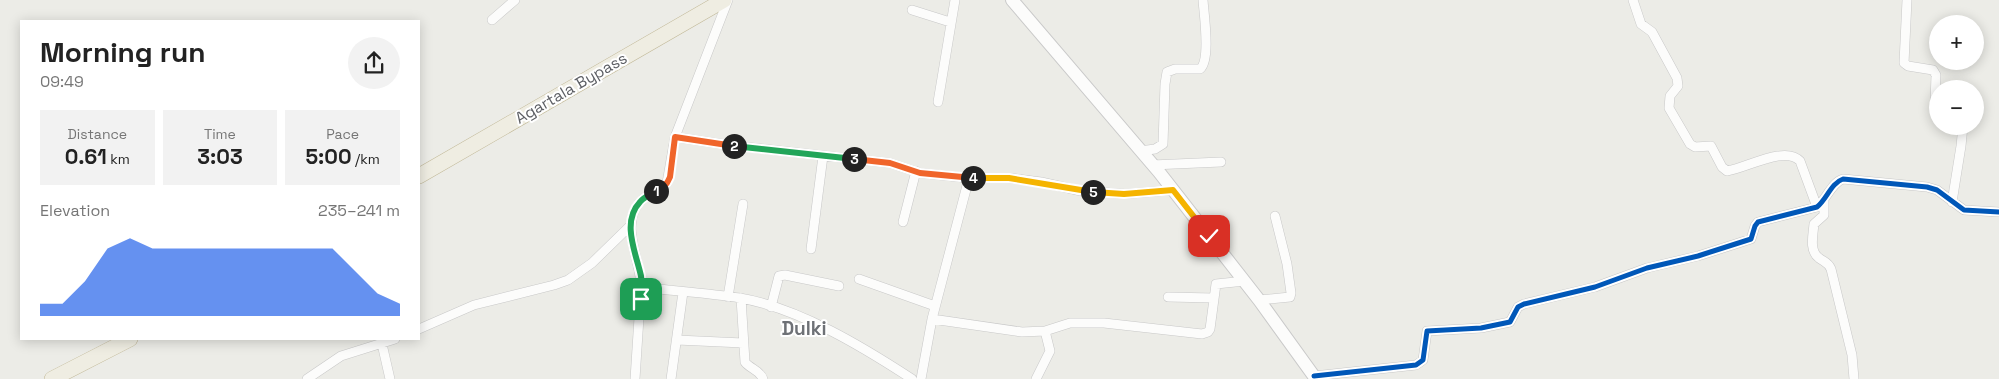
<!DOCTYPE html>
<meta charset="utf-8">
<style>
:root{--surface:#fff;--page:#f2f2f2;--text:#222;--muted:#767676;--accent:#2563eb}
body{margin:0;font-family:"Space Grotesk",sans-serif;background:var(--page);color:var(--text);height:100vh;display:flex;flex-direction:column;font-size:19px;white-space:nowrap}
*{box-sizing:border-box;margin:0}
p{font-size:16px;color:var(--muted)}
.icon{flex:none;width:28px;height:28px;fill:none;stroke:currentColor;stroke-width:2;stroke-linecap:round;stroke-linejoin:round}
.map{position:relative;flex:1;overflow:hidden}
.side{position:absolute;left:20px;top:20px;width:400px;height:320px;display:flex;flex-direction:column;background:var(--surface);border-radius:0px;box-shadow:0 2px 12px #0003}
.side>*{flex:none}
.controls{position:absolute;left:1929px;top:15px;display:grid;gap:10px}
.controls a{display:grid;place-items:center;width:55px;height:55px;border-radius:50%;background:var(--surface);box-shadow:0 2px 12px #0003;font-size:25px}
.pin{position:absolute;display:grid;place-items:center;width:42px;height:42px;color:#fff;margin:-21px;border-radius:10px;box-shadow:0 2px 8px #0006}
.km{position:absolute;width:25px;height:25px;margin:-12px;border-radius:50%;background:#222;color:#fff;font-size:14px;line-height:25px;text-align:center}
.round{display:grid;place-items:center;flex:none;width:52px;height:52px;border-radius:26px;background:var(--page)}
.summary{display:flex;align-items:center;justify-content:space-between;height:85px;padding:0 20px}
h1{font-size:28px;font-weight:800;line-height:38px}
.figures{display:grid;grid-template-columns:repeat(3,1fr);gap:8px;height:85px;padding:5px 20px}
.figures div{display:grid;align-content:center;border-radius:0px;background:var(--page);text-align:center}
.figures b{font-size:21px;font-weight:800}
.figures small{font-size:14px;font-weight:400}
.figures p{font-size:14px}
.chart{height:140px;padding:10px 20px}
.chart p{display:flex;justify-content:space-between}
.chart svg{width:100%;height:90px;margin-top:5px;fill:var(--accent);opacity:.7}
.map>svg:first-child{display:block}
</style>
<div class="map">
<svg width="1999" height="379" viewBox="0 0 1999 379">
<rect width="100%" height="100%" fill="#ecece7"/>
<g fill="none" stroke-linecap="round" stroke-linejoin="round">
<g stroke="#c8c8c8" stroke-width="10">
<path id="street" d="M1633 0 1641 24 1652 32 1677 78 1678 86 1670 96 1669 108 1690 144 1695 147 1711 146 1722 167 1727 171C1747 168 1785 145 1800 161L1817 207
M1907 0 1904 63 1908 66 1933 70 1936 75 1935 103 1938 106
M912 10 950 22
M492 20 515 0
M938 102 955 0
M675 137 728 145 890 163 920 173 969 178H1009L1041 182 1081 191 1125 194 1173 190
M1140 151 1155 149 1163 144 1165 84 1167 72 1175 69H1200C1211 60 1204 15 1203 0
M1152 165 1221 162
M1824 201V215L1814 224C1813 235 1809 251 1819 258 1824 262 1828 262 1831 269L1852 355 1854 379
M1952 202 1961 146 1963 126
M903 222 916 171
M811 249 823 156
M859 279 935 306
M641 287C674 291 708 293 740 298 799 308 863 347 912 379
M728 297 743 204
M1168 297 1213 298
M741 298 745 362C750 369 760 370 763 379
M1259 300 1290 297 1291 293 1287 264 1275 216
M771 307 779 276 785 275 839 286
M932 319 1022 332 1045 331 1070 323H1104L1202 334 1208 332 1210 329 1216 284 1245 281
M419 329 474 305 554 285 568 280 592 263 631 225
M677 340 743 343
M382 344 390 379
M1314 376 1416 365 1423 360 1427 331 1481 328 1510 322 1518 307 1524 304 1595 287 1647 268 1698 256 1751 239 1755 226 1758 222 1817 207C1827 199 1831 183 1843 179L1927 187 1937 190 1964 210 1999 212
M307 379 341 356 395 339
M635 379 641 287C641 260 620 227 639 203 646 194 659 191 667 183L675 137 728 0
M671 379 683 292
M921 379 932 319 969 178
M1036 379 1050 351 1045 331"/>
</g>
<g stroke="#c9c9c9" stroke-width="14">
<path id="secondary" d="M1012 0 1159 172 1259 300 1316 379"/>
</g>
<g stroke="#c1b897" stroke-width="16">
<path id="highway" d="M419 176 724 0
M52 379 130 339"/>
</g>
<use href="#street" stroke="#fcfcfb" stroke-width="9"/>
<use href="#secondary" stroke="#fcfcfb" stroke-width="12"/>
<use href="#highway" stroke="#efede2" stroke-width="15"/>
<g stroke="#fff" stroke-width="8">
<path id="cycleway" d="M675 137 728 145 890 163 920 173 969 178H1009L1041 182 1081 191 1125 194 1173 190
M1314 376 1416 365 1423 360 1427 331 1481 328 1510 322 1518 307 1524 304 1595 287 1647 268 1698 256 1751 239 1755 226 1758 222 1817 207C1827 199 1831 183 1843 179L1927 187 1937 190 1964 210 1999 212"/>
</g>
<use href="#cycleway" stroke="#0057b8" stroke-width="5"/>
</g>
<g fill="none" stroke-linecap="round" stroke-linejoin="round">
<g stroke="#fff" stroke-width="10">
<path id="split-1" d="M641 299C641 292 642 284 641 276 636 253 621 222 640 202 644 197 651 194 656 191"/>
</g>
<g stroke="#fff" stroke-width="10">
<path id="split-2" d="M656 191 667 183 670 177 675 137 734 146"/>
</g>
<g stroke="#fff" stroke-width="10">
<path id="split-3" d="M734 146 854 159"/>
</g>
<g stroke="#fff" stroke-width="10">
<path id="split-4" d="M854 159 890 163 920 173 973 178"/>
</g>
<g stroke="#fff" stroke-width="10">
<path id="split-5" d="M973 178H1009L1093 192"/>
</g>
<g stroke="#fff" stroke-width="10">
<path id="split-6" d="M1093 192 1124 194 1173 190 1209 236"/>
</g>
<use href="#split-1" stroke="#22a559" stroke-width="6"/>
<use href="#split-2" stroke="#f0652b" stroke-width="6"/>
<use href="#split-3" stroke="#22a559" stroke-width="6"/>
<use href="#split-4" stroke="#f0652b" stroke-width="6"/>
<use href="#split-5" stroke="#f5b400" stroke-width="6"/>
<use href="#split-6" stroke="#f5b400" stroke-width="6"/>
</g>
<g text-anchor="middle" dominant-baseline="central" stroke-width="4" stroke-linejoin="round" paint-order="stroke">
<g font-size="16" fill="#5d5f64" stroke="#fff">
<text transform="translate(571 88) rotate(-30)">Agartala Bypass</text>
</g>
<g font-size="19" font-weight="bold" fill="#6e7176" stroke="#fff">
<text x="804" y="328">Dulki</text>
</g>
</g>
</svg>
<div class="controls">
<a>+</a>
<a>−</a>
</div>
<div class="pin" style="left:641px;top:299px;background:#1e9e55"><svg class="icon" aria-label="arrive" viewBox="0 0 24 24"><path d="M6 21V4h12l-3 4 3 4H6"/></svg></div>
<div class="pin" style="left:1209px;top:236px;background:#d93025"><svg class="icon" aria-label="check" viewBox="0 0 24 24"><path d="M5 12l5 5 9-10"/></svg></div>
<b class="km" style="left:656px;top:191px">1</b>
<b class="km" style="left:734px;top:146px">2</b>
<b class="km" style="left:854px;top:159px">3</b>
<b class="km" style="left:973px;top:178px">4</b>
<b class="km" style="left:1093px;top:192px">5</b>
<section class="side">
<div class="summary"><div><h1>Morning run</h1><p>09:49</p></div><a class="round"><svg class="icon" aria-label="share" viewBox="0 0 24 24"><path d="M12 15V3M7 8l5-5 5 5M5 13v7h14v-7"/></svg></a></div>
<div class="figures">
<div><p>Distance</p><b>0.61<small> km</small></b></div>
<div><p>Time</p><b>3:03</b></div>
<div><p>Pace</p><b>5:00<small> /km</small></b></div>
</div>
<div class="chart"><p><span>Elevation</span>235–241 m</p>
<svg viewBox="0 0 160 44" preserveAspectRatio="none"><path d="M0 44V38L10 38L20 27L30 11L40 6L50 11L60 11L70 11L80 11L90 11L100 11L110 11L120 11L130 11L140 22L150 33L160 38V44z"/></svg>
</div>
</section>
</div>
